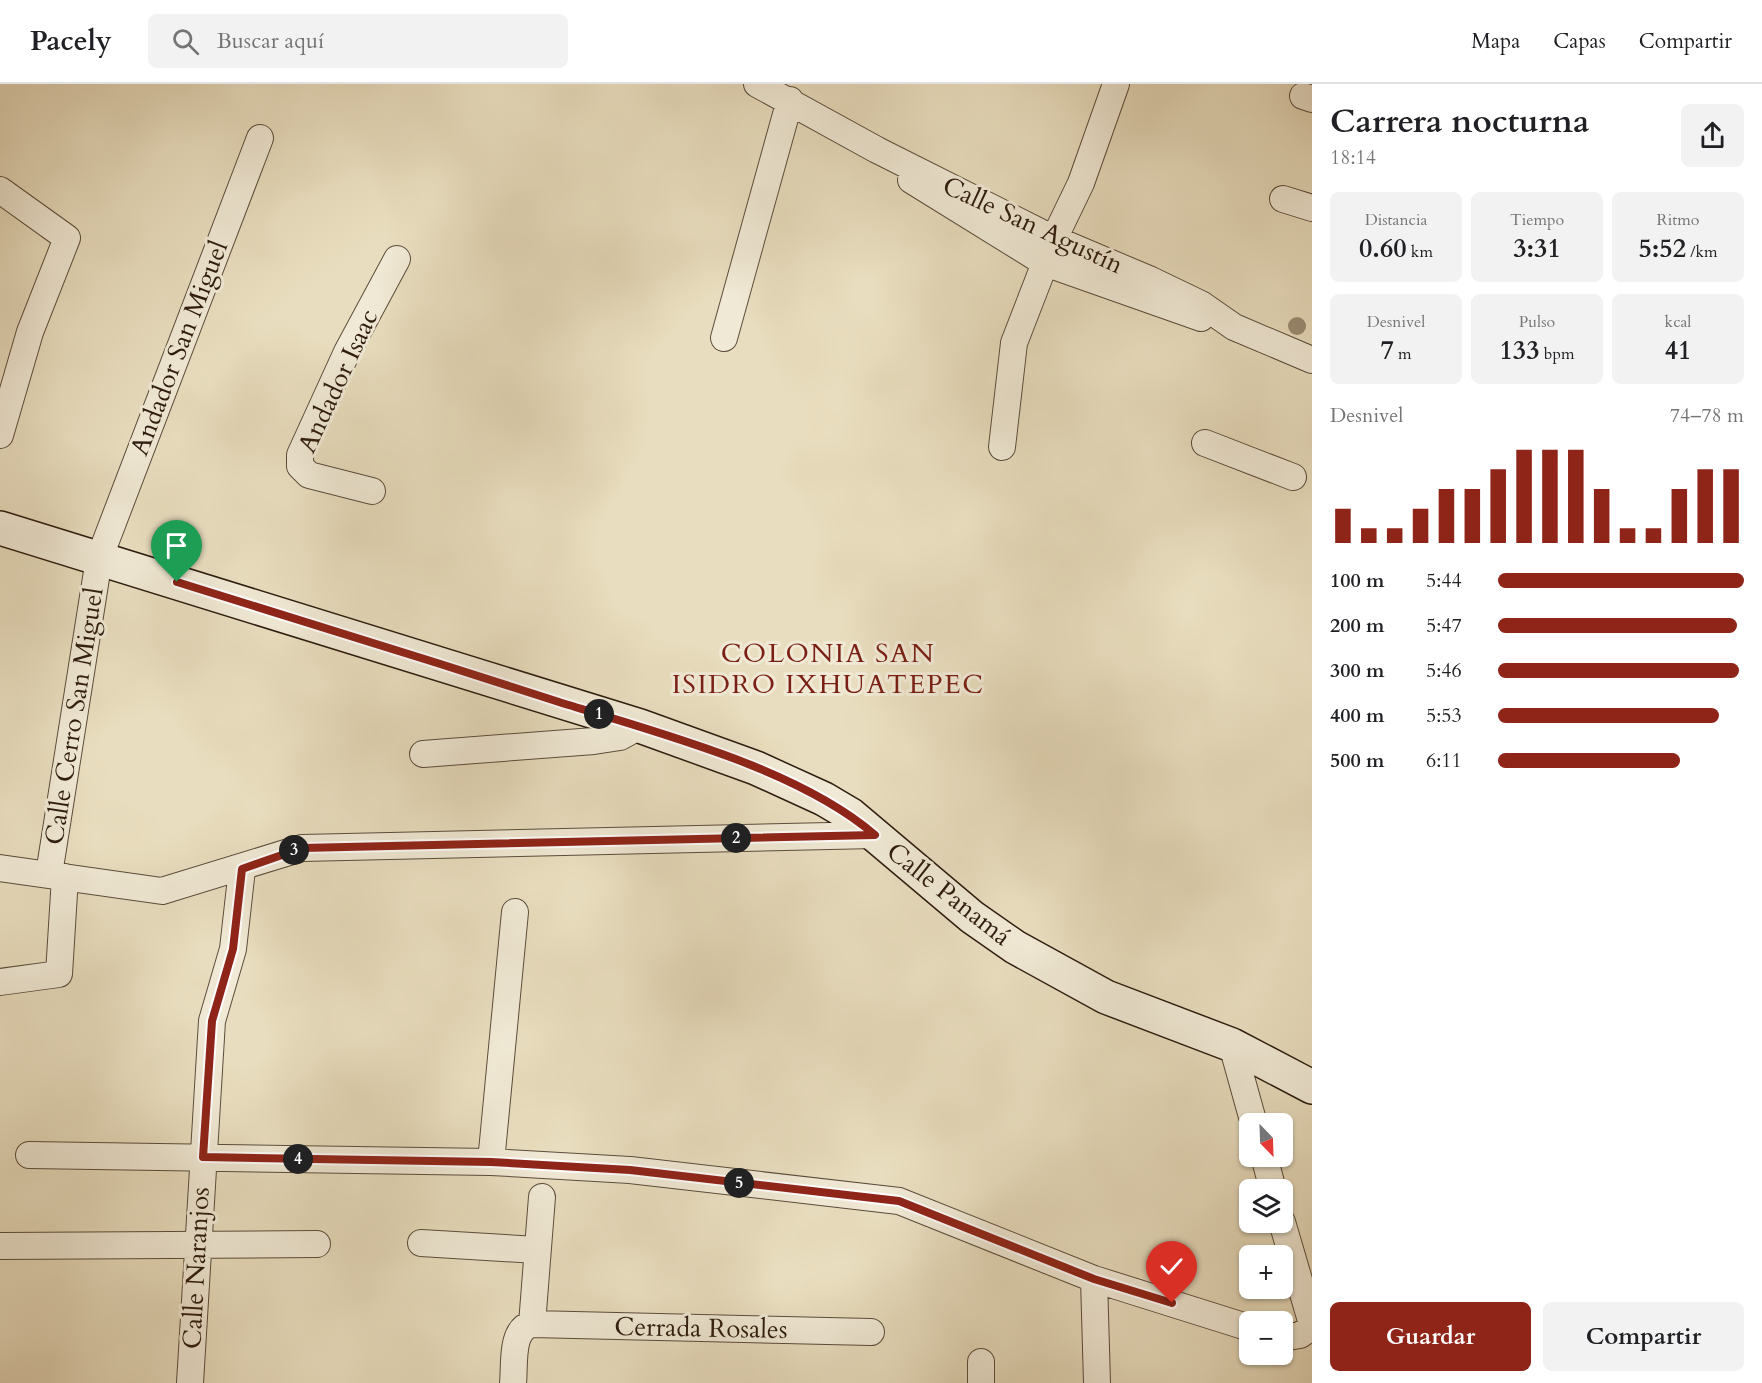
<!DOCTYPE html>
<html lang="es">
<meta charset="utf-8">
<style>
:root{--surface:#fff;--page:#f2f2f2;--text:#202124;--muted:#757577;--line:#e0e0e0;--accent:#8f2418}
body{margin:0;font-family:Cardo,serif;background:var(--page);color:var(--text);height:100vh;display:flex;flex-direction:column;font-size:22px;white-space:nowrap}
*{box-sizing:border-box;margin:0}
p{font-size:20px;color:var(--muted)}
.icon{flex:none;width:33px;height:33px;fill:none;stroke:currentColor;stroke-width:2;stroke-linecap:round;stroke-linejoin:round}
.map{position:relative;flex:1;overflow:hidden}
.drawer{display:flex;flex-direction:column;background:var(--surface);width:450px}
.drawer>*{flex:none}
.needle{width:39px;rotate:157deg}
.buttons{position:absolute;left:1239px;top:1029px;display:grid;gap:12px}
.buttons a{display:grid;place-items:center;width:54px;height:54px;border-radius:9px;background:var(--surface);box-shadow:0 2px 4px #0004;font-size:30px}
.pin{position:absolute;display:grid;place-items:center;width:51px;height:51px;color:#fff;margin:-62px -26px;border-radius:50% 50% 50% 0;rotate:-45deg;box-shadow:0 0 6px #0007}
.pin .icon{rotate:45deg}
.km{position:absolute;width:30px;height:30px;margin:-15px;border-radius:50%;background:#222;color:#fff;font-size:16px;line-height:30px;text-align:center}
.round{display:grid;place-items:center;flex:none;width:63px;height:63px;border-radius:9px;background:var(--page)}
.head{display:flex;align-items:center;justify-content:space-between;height:102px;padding:0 18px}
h1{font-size:33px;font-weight:800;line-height:45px}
.metrics{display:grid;grid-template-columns:repeat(3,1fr);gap:9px;height:102px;padding:6px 18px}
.metrics div{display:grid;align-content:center;border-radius:9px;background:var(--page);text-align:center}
.metrics b{font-size:26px;font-weight:800}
.metrics small{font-size:16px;font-weight:400}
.metrics p{font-size:16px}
.chart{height:168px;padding:12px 18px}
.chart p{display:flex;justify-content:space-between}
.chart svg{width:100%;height:108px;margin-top:6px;stroke:var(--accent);stroke-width:6}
.cta{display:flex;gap:12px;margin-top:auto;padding:12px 18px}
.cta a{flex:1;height:69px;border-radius:9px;background:var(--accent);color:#fff;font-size:24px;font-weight:800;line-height:69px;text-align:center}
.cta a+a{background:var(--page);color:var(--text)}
ul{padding:0 18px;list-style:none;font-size:20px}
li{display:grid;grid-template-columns:96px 72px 1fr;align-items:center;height:45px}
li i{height:15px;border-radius:8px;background:var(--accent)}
header{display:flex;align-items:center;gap:36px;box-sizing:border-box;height:84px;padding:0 30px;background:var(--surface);border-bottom:2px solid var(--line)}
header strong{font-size:28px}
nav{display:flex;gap:33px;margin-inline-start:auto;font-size:21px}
.search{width:420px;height:54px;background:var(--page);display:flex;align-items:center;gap:15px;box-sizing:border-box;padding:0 21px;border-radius:9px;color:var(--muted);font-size:22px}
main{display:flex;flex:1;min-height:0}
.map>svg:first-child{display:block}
</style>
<header>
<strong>Pacely</strong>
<div class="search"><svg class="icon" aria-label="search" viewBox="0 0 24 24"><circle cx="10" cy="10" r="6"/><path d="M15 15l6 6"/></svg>Buscar aquí</div>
<nav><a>Mapa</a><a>Capas</a><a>Compartir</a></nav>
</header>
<main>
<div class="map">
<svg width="1312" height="1299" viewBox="0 0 1312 1299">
<rect width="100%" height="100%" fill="#e8ddbe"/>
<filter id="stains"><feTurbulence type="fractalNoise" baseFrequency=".00333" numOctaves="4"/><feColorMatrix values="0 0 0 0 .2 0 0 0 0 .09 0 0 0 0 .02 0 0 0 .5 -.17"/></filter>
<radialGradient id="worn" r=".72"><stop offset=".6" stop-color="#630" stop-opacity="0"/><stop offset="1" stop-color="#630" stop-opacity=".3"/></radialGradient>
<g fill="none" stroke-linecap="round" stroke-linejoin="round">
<g stroke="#5c4c3b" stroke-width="28">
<path id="street" d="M757 0 877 66 1054 155 1151 196 1201 220 1234 243 1312 276
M1303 12 1312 15
M911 96 1045 179 1201 234
M0 106 67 154 30 248 0 351
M1283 115 1312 124
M1054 155 1081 99 1116 0
M724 254 790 16
M1205 359 1293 393
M1002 363 1014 259 1045 179
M372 407 309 391 300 382V371L347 268 397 175
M423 670 594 657 620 653 640 642
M0 784 162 807 302 764 875 751
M49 790 99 475 260 54
M0 898 59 890 65 793
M1232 961 1254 1040
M29 1071 491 1078 630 1086 899 1117 1094 1195 1250 1244
M1264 1072 1273 1106
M491 1078 515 828
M1282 1138 1312 1240
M421 1159 537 1166
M0 1162 317 1160
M1094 1195 1097 1299
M532 1240 542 1113
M1282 1254 1300 1251 1312 1243
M981 1278V1299
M190 1299 212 937 233 865 242 785
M513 1299C515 1281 510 1245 532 1240L871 1248"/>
</g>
<g stroke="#2e1c0f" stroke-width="36">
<path id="secondary" d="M0 444 640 642 756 684 824 715 851 731 972 833 1015 863 1106 913 1232 961 1312 1003"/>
</g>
<use href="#street" stroke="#f0e9d5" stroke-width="26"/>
<use href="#secondary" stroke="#f0e9d5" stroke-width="33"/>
</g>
<circle fill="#9b8d75" cx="1297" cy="242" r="9"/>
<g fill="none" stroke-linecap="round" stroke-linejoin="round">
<g stroke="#fff" stroke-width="12">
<path id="route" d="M177 498C305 537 432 577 559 618 658 649 797 684 875 751L302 764 242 785 233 865 212 937 203 1073 491 1078 630 1086 899 1117 1094 1195 1172 1219"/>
</g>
<use href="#route" stroke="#8f2418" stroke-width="8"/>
</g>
<g text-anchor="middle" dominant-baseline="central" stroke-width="6" stroke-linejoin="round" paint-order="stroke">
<g font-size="26" fill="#2e1c0f" stroke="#f0e9d5">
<text transform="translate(1033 141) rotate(25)">Calle San Agustín</text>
<text transform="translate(179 264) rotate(-69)">Andador San Miguel</text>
<text transform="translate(338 297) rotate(-65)">Andador Isaac</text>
<text transform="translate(74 632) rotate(-81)">Calle Cerro San Miguel</text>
<text transform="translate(949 810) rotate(38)">Calle Panamá</text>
<text transform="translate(196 1184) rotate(-87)">Calle Naranjos</text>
<text transform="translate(701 1244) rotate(1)">Cerrada Rosales</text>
</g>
<g font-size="27" letter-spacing="1.5" fill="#7a1f14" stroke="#f0e9d5">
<text x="828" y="569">COLONIA SAN<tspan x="828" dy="31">ISIDRO IXHUATEPEC</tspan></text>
</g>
</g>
<rect width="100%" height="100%" filter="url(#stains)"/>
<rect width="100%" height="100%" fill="url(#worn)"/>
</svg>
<div class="buttons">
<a><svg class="needle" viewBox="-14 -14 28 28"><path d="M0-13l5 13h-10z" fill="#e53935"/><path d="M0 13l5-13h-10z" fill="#757577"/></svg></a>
<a><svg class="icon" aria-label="layers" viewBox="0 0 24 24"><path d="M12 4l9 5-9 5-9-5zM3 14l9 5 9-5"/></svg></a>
<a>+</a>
<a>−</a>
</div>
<div class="pin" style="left:177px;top:498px;background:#1e9e55"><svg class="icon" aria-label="arrive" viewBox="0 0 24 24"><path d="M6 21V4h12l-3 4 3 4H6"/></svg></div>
<div class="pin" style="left:1172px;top:1219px;background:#d93025"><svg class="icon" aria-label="check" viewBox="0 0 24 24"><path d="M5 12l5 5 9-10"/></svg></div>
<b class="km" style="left:599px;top:630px">1</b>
<b class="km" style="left:736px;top:754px">2</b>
<b class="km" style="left:294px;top:766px">3</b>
<b class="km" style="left:298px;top:1075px">4</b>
<b class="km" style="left:739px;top:1099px">5</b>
</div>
<section class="drawer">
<div class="head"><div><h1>Carrera nocturna</h1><p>18:14</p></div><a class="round"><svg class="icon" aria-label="share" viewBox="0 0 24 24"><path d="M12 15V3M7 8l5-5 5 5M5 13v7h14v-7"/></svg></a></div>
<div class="metrics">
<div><p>Distancia</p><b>0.60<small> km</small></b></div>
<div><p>Tiempo</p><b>3:31</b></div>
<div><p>Ritmo</p><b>5:52<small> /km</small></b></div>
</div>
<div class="metrics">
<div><p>Desnivel</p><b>7<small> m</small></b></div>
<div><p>Pulso</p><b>133<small> bpm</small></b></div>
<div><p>kcal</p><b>41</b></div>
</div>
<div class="chart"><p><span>Desnivel</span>74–78 m</p>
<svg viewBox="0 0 160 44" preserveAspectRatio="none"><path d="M5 44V30M15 44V38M25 44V38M35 44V30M45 44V22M55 44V22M65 44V14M75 44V6M85 44V6M95 44V6M105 44V22M115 44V38M125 44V38M135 44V22M145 44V14M155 44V14"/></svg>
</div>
<ul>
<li><b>100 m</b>5:44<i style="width:100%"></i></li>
<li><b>200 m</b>5:47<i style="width:97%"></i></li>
<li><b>300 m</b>5:46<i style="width:98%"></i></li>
<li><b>400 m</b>5:53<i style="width:90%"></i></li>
<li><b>500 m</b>6:11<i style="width:74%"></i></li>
</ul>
<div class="cta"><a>Guardar</a><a>Compartir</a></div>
</section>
</main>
